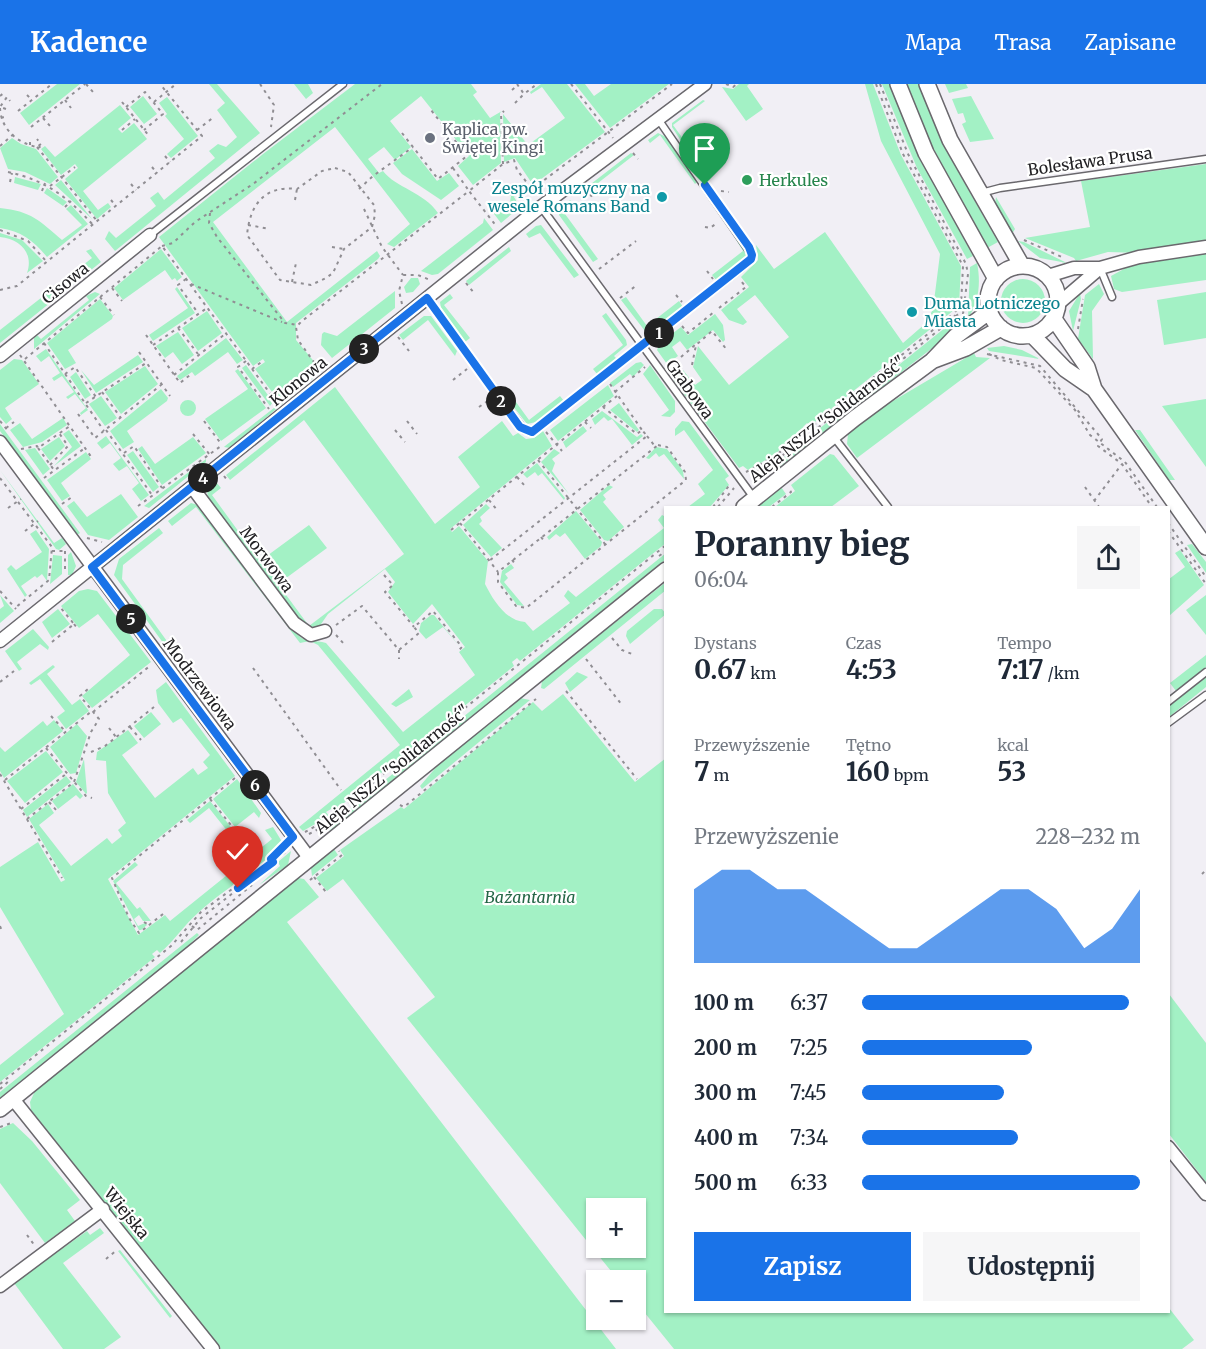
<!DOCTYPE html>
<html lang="pl">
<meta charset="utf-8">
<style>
:root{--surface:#fff;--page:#f6f6f7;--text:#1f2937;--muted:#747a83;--accent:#1a73e8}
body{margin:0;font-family:Merriweather,serif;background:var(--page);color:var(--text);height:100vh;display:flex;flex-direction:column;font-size:22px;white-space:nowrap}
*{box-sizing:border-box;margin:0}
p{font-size:20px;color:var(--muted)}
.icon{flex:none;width:33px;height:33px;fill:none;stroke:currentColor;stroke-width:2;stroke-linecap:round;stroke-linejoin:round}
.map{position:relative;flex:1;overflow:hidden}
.drawer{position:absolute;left:664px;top:422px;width:506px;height:807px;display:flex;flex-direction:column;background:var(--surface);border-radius:0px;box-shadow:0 2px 4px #0004}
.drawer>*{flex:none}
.tools{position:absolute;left:586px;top:1114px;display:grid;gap:12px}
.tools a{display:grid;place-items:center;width:60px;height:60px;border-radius:0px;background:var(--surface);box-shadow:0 2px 4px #0004;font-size:30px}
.pin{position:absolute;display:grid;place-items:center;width:51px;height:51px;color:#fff;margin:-62px -26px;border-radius:50% 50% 50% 0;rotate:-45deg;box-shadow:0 0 6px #0007}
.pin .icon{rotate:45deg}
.km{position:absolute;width:30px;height:30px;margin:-15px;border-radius:50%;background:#222;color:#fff;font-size:16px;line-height:30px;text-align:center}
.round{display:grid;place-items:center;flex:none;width:63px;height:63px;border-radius:0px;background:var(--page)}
.head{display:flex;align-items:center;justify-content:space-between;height:102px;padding:0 30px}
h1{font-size:33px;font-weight:700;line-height:45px}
.figures{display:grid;grid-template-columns:repeat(3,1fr);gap:9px;height:102px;padding:6px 30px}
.figures div{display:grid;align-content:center}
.figures b{font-size:26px;font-weight:700}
.figures small{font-size:16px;font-weight:400}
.figures p{font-size:16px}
.chart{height:168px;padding:12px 30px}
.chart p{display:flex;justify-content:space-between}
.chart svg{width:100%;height:108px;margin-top:6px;fill:var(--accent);opacity:.7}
.primary-button{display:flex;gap:12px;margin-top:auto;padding:12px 30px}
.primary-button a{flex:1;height:69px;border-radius:0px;background:var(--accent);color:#fff;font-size:24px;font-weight:700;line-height:69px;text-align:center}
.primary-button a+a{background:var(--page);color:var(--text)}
ul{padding:0 30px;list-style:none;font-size:20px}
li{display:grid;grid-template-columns:96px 72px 1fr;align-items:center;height:45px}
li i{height:15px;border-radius:8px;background:var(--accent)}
header{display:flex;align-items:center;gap:36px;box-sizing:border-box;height:84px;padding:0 30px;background:var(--accent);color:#fff}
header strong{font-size:28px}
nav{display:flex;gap:33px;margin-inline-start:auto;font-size:21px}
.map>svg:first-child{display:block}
</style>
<header>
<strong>Kadence</strong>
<nav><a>Mapa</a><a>Trasa</a><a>Zapisane</a></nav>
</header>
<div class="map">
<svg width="1206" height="1265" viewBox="0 0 1206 1265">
<rect width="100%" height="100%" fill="#f1eff5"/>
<path fill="#a3f1c5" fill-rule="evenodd" d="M57 0H80L29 41 20 29Z
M209 0H217L260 49 115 167 105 155 109 147 116 154 156 122 150 114 158 108 164 116 215 74 209 67 218 60 226 63 237 53 217 26 225 19Z
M294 0H308L313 9 306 15Z
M355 0H471L477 8 473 11 490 34 502 27 500 29 501 79 473 101 458 82 469 72 421 12 390 37 411 63 395 76 384 63 368 75 379 89 383 87C396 104 424 108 438 129L394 163 387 160 410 140 335 43 213 138 287 238 377 167 380 172 378 175 296 239V256L317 281V286L278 316 255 285 265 278 263 275 253 282 159 153 263 70Z
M541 0H567L605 48 533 101 515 74 504 78 503 30 528 61 565 34 542 3 531 10 530 8Z
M575 0H585L594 12 611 0H669L610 44Z
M739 0H749L747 2 763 25 746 37 722 3 733 5Z
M865 0H873L901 71 961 182 959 222 810 342 807 339 803 343 805 346 771 373 748 386 743 382 739 384 672 294 683 286 695 301 702 296 693 283 698 262 729 301 789 253 755 211 737 225 747 238 743 241 729 236 721 226 749 203 741 193 758 176 756 161 774 185 825 148 903 259 926 239 933 225 940 170 881 57Z
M882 0H890L916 67 973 172 967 175 917 84Z
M907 0H919L946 66 998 158 987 164 930 58Z
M945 0H966L968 4 949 9Z
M143 12 157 30 144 40 130 23Z
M971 12 994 55 970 58 962 40 966 38 963 29 958 30 952 15Z
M167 13 198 52 171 74 167 70 184 55 165 32 167 30 159 19Z
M703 16 705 17 673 41 710 92 705 94 672 43V39Z
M120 21 131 34 118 45 122 49 134 39 147 55 83 107 98 126 108 119 111 123 97 135 65 95 78 84 75 80 61 91 41 65 45 62 55 73Z
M658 49 666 53 697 98 695 100 660 51 650 59 648 56Z
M12 54 21 60 36 65 58 93 50 100 25 88 8 85 0 64Z
M412 65 437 97 449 89 459 102 441 116 402 90 393 79Z
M631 69 634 71 589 106 587 103Z
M1206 80V159L1140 169 1108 168 1076 177 1074 174 1025 154 1090 143 1081 97Z
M15 93 41 100 38 106 14 99Z
M61 96 92 135 55 101Z
M47 104 67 118 63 122 44 109Z
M508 106 517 110 514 113 520 123 501 139 488 122 500 126 510 118 511 112 503 109Z
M996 113 1015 145 1012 150 995 120Z
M570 116 572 118 566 123 565 130 598 175 593 178 559 131 560 124Z
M71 121 88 140 47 173C34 157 21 147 0 144V124C31 127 40 137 62 156L82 141 66 125Z
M484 134 493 146 438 190 432 191 421 187 483 139Z
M724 136 747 171 717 197 712 191 743 167Z
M541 141 579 191 574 194 540 149 529 154 526 150 536 142Z
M0 149 22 156 43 177 27 189C34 169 20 155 0 153Z
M1018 157 1024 158 1067 179 1040 174Z
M509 163 511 167 469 201 466 197Z
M91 165 101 178 0 259V246L92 174 86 167Z
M161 165 182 193 177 197 175 194 172 196 165 186 123 216 114 204Z
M1206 169V196L1122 208 1114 205 1111 192 1133 180Z
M977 179C981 198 979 219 968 234L970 183Z
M411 194H418L420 200 413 208 406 209 404 203Z
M1001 217a22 22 0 1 1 44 0a22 22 0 1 1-44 0Z
M1099 200 1104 210 1092 227 1093 275 1078 255 1085 211Z
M177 203 195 229 153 257 149 251 188 224 175 205Z
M395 207V224L332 274 321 261 322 250 324 248 337 252Z
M95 208 100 210 34 265V254L37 251 41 255 89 216 86 212Z
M1206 208V254L1164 261 1157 216Z
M1080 209 1081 215 1073 247 1069 227Z
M450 210 453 214 444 221 470 254 465 258 441 224 440 218Z
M626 213 647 242 679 217 683 223 664 238 661 235 645 247 621 216Z
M100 215 113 232 112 235 68 266 76 279 65 285 47 259Z
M207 227 222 249 198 267 182 244Z
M606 229 626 256 627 261 614 272 617 275 597 290 593 285 623 261 602 232Z
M715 230 723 241 725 256 723 258 713 246 687 266 680 257 672 263 678 272 667 280 657 266 660 259 681 243 688 251Z
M424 232H431L457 267 455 272 428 236 403 256 399 251Z
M951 239 958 244 777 385 774 381Z
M178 248 194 271 182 280 173 268 165 274 156 262Z
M226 254 243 276 237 280 228 268 195 292 192 288 180 296 177 292Z
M1004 262 1022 266 1040 275 989 267 987 264Z
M46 265 88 326 81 331 80 329 86 324 75 310 68 315 66 313 74 308 62 292 54 297 52 294 60 289 49 272 41 278 36 272Z
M974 269 976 273 990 274 857 374 847 360 848 350 876 327Z
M138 271 143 278 96 309 81 286 94 301Z
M14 275 22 276 39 300 5 324 12 335 6 340 0 333V286Z
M641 278 644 281 633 293 630 290 613 303 610 299 636 279Z
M246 281 273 318 270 322 242 284Z
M650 281 675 317V328L670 333 661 332 669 326 643 290Z
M145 282 158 300 121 330 105 308Z
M238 285 266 324 221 357 205 335 248 305 235 287Z
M76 288 91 311 85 315 70 293Z
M319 289 230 364 224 363 225 362Z
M608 301 614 312 558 357 550 346Z
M335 303 435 440 480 403 458 373 502 337 513 352 518 349 526 355 534 354 543 347 552 362 450 445 452 448 459 442 488 477 485 500C493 516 506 537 525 538L533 547 570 519 564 512 568 506 576 513 664 444 658 436 662 431 666 433V459L520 577 517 574 512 578 514 582 334 727 331 725 326 728 329 732 303 747 299 743 400 661 318 561 310 557 300 559 196 423 172 442 168 437 191 419 198 421 298 551C305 559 316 556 326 559L403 648 475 591 459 568 465 563 432 520 413 540 388 508 395 498 385 485 328 530 319 543 312 545 301 539 208 414 207 406 216 398 221 404 212 411 260 477 309 441 327 464 278 500 309 542 404 470 304 336 230 396 226 391Z
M161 305 168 314 167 317 127 347 134 358 123 365 110 347Z
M508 307 529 336 560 312 564 317 536 338 527 340 504 311Z
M101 312 117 334 105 342 89 320Z
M1206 315V383L1162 322Z
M180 324a8 8 0 1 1 16 0a8 8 0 1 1-16 0Z
M619 319 639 346 637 348 610 326Z
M602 327 637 353 641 350 643 352 632 361 612 335 608 337 604 333 595 341 592 335Z
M63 334 67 341 42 358 23 363 10 346 20 339 32 355Z
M682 337 689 338 729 392 725 395 729 401 710 423H688L705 410 698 400 713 386 684 346 675 352V345Z
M0 340 80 449 77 451 0 347Z
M583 342 587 347 566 364 563 358Z
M69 346 81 362 54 382 72 363 63 350Z
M1135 346H1140L1175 396H1169Z
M106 352 149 411 141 417 132 405 139 399 127 382 119 387 113 380 121 374 110 359 102 365 97 359Z
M59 353 65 362 50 377 41 365Z
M193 353 206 369 162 401 138 365 142 362 155 380Z
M656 363 667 365 683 387 684 395 664 370 659 373 656 369 649 375 646 374Z
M35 364 50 385 43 391 25 366Z
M554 365 560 369 552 375 555 379 552 387 569 410 541 378Z
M133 367 159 403 153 408 127 371Z
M86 368 91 375 61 399 70 412 62 417 47 396Z
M830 370 834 371 859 402 831 423H775L795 407 791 401Z
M206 375V378L149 424 144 422Z
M537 379 565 414 564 416 542 389 538 392 535 388 527 394 523 390Z
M0 386 54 459 62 454 66 460 59 466 56 465Z
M609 401 613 403 603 411 606 415 603 418 624 443 608 457 604 456 580 426Z
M781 403 786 410 769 423H757Z
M121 410 138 433 109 456 88 451 67 422 74 417 87 433Z
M486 420 490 424 480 433 482 437 479 440 502 464 491 473 463 441Z
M576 427 602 458 601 462 585 475 565 449 560 453 556 450 549 456 547 453Z
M159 444 163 449 123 481 122 495 177 571 174 574 114 491 119 475Z
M36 446 49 465 47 497 42 490 37 494 35 492 21 502 27 511 25 513 7 485 11 481 16 486 42 468 30 450Z
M1192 460 1206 478V489L1187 461Z
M1180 466 1204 501 1169 532V495L1185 483 1175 469Z
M71 468 76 482 72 491H68V471Z
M666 469V475L330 747 327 743Z
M53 471 62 472V490L50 500Z
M511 480 514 484 505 490 508 494 504 498 524 522 517 521 500 498 502 487Z
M666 498V506L544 605 541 604 542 597Z
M88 505 97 507 151 578 92 624 82 612 130 571 98 530 79 544 61 522 79 507Z
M0 511 14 527 0 539V525L4 522Z
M1206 511V551L1186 526Z
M58 525 70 540 52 554 42 538Z
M654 525H662L666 530 630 560 626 552 627 547Z
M431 531H434L460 563 443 543 426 555 419 547 421 539Z
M33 545 49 563 48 566 40 560 17 578 22 585 19 587 5 567Z
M1206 571V583L1176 607 1170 599Z
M53 581 55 583 47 590 72 621 80 615 89 627 66 645 57 633 65 627 40 595 31 601 29 599Z
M577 588 588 593 570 608 565 599Z
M1206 591V603L1169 633V621Z
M166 598 235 692 108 795 138 851 165 831 170 837 272 755 265 746 273 743 284 761C258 787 226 803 199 828 184 841 175 856 160 869L157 866 152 870 155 873 0 998V981L64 930 0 823V783L38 758 61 798 65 796 29 735 48 720 54 729 39 741 71 782 107 754 112 760 122 752 118 746 126 739 108 709 106 677 96 676 97 668 128 646 138 659 122 671 155 714 193 684 198 691 208 684 203 678 210 671 181 634 173 639 158 619 156 606Z
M409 605 413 613 396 623 391 620Z
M563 610 635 698 666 674V1227H1168L1169 1224 1194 1256 1182 1265H674L636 1218V1197H619L407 934 435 913 343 795 327 807 316 794 344 772 340 766 401 723 404 725 533 618 542 627ZM597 1125H636V1164H597Z
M520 614 530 616 422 705 420 702 438 681Z
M151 628 161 640 144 654 134 642Z
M54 636 63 647 4 694 0 687V663L5 668 43 637 47 642Z
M77 640 87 652 76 689 70 690 50 663Z
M46 667 63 688 25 719 7 697Z
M84 675 87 709 86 710 76 698Z
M66 692 71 698 27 733 23 726Z
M237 695 261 729 259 734 254 728 235 743 213 715Z
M73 700 83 712 80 715 76 711 58 725 52 717Z
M210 717 239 753H232L209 724 190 739 187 736Z
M334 765 338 771 312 792 311 784Z
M291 767 288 781 259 801 280 782 278 778Z
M135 778 138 781 116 799 137 825 140 823 151 837H143L139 831 134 835 138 842 145 839 147 841 141 846H139L113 797Z
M298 794 304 795 319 813 287 838 616 1265H221L31 1026 30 1018 35 1007Z
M197 849 199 851 187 863 0 1014V1008Z
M1169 910 1206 959V1098L1169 1050Z
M13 1039 32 1057 80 1116 67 1126 75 1137 45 1159 0 1099V1045Z
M100 1144 104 1149 63 1179 121 1253 104 1265H63L14 1199 87 1147 90 1151Z
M120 1166 172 1232 170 1234 118 1167Z"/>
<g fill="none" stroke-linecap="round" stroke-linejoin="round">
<g stroke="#6a686d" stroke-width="9">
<path id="service" d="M981 109 1000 104 1206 75
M541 123 754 414
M150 151 343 0
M1100 184 1112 213
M427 215 524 346 532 348 748 179 752 171 658 35
M833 352 888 423
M1168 618 1206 588
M1168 639 1206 611"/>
</g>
<g stroke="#6a686d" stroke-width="15">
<path id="minor" d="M1048 192 1074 184H1100L1139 173 1206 163
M1058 220 1100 184
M0 272 150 151
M0 358 310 775
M192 403 294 539 311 551 325 547
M0 557 538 125 705 0
M13 1015 213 1265
M1168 1063 1206 1110
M0 1202 103 1125"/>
</g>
<g stroke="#6a686d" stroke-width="18">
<path id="tertiary" d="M898 0 926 69 996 195
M927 0 950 56 1022 182
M988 217a35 35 0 1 1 70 0a35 35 0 1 1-70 0Z
M1054 235 1087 283 1094 305 1206 463
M1032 251 1065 285 1094 305
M934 276 966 264 1001 244
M744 423 855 334 932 277 956 252 990 227
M0 1025 666 486"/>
</g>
<path stroke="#908e93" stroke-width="2" stroke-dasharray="3 4.5" stroke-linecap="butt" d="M86 0 93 8
M260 0 274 21 271 43
M517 0 524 10 537 0
M571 0 613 54
M726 0 733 3 737 0
M876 0 903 70 963 182 961 222 953 230 956 233
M880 0 908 70 966 180 968 190 963 230
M512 6 518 1
M27 11 32 16
M0 12 5 8
M65 16 71 24
M122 18 149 52
M154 18 176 0
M515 19 524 10
M126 23 145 8 163 30 144 46
M0 24C1 45 17 59 37 63L41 60 37 55
M6 25 0 23 7 13 10 17
M18 27 52 0
M1 34 7 32
M43 34 50 42
M31 43 85 0
M122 46 135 35
M197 46 214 33
M402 49 438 95 467 72 431 26
M30 61V55
M0 62 16 48
M37 63 97 137
M38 64 44 60
M633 69 638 75
M165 72 170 78
M503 80 501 30 504 27
M152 83 157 89
M335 84 348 88 374 121 375 131 372 143 344 165 333 189 326 194 311 201 280 196 247 151C250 120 265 101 297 105L322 87Z
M453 84 469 107 503 80 514 76 517 86 532 105
M8 88C45 96 68 113 93 141
M10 98 12 89
M131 100 136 106
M50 102 75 83
M586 104 592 113
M359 105 373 92 413 63
M42 107 45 99
M721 107 729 108
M111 116 116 122
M295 116 297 105
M522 120 519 115 672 0
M65 123 71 117
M364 125 382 163 403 191
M210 129 209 139 217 153 285 239 297 241
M248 141 270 145
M705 143 710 144 717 139
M0 146 28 157 46 177
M1024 156 1062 173
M162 162 173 159 195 138 253 100 382 0
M332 163 344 165
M599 185 636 157
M707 187 713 195
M186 195 178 201 198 229
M292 198 296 179
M466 199 474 209
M191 200 282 238
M112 204 122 217
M0 206 17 202 28 193 202 52 160 0
M676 211 682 218
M100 213 114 231
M620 214 637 201
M402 220 399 207 403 191H418L430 196
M719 224 746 203 740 196
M682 242 688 249 714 228
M178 244 198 270
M1078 245 1083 215
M146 251 180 299 190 291
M398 253 409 267
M44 259 104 347
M153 261 207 224
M139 268 170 312
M987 270 1040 282 1102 355 1098 362 1122 380 1152 423
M989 270 1001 276 1036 284 1075 326 1090 351 1125 378 1157 423
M20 271 92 374
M681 273 695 261
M25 275 162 162 277 319
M246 277 238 283 269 325
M692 281 696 261 712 247 727 266
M252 285 264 276
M319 285 298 256 296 243 302 237 469 107 497 143
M65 290 75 283 96 313
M174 291 225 250
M453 296 467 285
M610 300 642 346
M102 308 121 334
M615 308 645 283
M86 319 146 279
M845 322 961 228
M479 323 489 316
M603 323 617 312
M78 330 95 354 161 301
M0 337 9 348
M204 337 222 361
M407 337 417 350
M585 338 591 344
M6 344 14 338
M106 346 152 411
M395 346 405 358
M546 348 562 367
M193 350 210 371
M647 352 654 361
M658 361 667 363 685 388 686 396 526 524 516 522 498 498V488Z
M38 364 54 386
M21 365 37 362 38 364 70 342
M124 369 134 362 162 404
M538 376 605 460
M50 381 68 362 59 349
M746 388 775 372 953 230
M751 391 774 378 829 335
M224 392 228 397
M517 393 525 402
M0 394 52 463 49 496 15 524
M44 394 85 364
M1085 403 1099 423
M489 416 497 426
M1094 417 1122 380
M62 420 72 413
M138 422 221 362
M713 423 731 399
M718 423 734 404
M772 423 791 408 789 405
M8 424 21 415
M460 439 498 488
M1168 439 1206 493
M451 446 603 323 637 350 642 346 647 352 489 477
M25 447 38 437
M1168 447 1206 500
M541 453 545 458
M87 454 102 458
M52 467H64
M65 467V488
M659 472 666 467
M512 476 516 481
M384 491 393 501 385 508 414 543
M0 507 16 525
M665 512 666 513
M74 540 78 545
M336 541 362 522 399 566 419 549 414 543 433 527 462 563 458 567
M336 551 344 560
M612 554 622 566 632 570
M52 558 74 540 60 523
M399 566V575
M586 575 622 621
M253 584 341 706
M0 598 14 587
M566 607 637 695
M93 628 151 581
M51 632 65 647
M130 643 141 656
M109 644 116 653
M46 664 86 712 92 714
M91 668 105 662 154 623
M0 690 62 794
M5 696 92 627
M210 715 247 761
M49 718 57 727
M400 721 404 723 536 615
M21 725 66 690
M27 735 74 698 91 648 99 635 80 612 89 604
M305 748 327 736 666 461
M309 750 328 740
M1202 790 1206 786
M314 793 326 808
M310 796 342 771 339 767
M163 830 139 849 129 834 112 794 235 694
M144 838 149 841
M0 842 2 847
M192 842 197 846 252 801
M181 858 201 834 288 766
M0 1000 171 862 201 828 251 791 285 762
M0 1005 11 995
M0 1043 14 1038
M27 1151 35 1162
M106 1175 117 1166"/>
<use href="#service" stroke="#fff" stroke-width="6"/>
<use href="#minor" stroke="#fff" stroke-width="12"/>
<use href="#tertiary" stroke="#fff" stroke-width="15"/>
</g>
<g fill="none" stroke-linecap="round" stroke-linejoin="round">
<g stroke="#fff" stroke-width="12">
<path id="route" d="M238 804 273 778 271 775 293 753 92 483 427 214 520 343 532 348 751 175 752 171 749 163 705 101"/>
</g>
<use href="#route" stroke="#1a73e8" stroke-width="8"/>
</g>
<circle fill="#6b7280" stroke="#fff" stroke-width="2" cx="430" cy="54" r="6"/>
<circle fill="#2e9e5b" stroke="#fff" stroke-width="2" cx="747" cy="96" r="6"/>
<g fill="#0f9aa8" stroke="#fff" stroke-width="2">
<circle cx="662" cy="113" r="6"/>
<circle cx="912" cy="228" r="6"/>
</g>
<g text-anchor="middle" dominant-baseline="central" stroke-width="4.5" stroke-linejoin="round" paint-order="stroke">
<g font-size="16" fill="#5b616d" stroke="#fff" text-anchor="start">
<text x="442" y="45">Kaplica pw.<tspan x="442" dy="18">Świętej Kingi</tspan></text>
</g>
<g font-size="16" fill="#222124" stroke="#fff">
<text transform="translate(1090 77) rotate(-8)">Bolesława Prusa</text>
<text transform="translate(65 199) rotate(-39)">Cisowa</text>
<text transform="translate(298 297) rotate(-39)">Klonowa</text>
<text transform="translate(690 305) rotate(54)">Grabowa</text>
<text transform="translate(827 335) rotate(-38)">Aleja NSZZ "Solidarność"</text>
<text transform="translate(267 475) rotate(53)">Morwowa</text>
<text transform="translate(200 600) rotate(53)">Modrzewiowa</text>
<text transform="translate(392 685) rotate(-39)">Aleja NSZZ "Solidarność"</text>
<text transform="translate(127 1129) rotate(51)">Wiejska</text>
</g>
<g font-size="16" fill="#27864d" stroke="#fff" text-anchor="start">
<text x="759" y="96">Herkules</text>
</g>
<g font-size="16" fill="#0d838f" stroke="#fff" text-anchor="end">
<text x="650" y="104">Zespół muzyczny na<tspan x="650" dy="18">wesele Romans Band</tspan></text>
<text x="924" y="219" text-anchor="start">Duma Lotniczego<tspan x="924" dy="18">Miasta</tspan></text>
</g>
<g font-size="16" font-style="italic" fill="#246646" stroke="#fff">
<text x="530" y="813">Bażantarnia</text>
</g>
</g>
</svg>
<div class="tools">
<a>+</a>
<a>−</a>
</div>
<div class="pin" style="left:705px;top:101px;background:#1e9e55"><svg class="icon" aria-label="arrive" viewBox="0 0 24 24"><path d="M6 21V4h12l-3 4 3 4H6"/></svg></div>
<div class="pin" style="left:238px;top:804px;background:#d93025"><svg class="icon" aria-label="check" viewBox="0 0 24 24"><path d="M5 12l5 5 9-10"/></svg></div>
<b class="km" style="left:659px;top:249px">1</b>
<b class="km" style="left:501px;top:317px">2</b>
<b class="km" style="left:364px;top:265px">3</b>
<b class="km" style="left:203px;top:394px">4</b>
<b class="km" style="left:131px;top:535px">5</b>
<b class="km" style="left:255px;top:701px">6</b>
<section class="drawer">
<div class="head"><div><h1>Poranny bieg</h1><p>06:04</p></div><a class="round"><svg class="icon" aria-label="share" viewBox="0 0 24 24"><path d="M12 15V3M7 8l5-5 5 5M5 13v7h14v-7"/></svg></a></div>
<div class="figures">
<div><p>Dystans</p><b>0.67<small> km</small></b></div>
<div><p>Czas</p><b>4:53</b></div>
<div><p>Tempo</p><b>7:17<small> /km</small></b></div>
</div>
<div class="figures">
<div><p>Przewyższenie</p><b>7<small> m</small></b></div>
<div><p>Tętno</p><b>160<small> bpm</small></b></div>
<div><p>kcal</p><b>53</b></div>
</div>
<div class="chart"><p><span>Przewyższenie</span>228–232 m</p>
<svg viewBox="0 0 160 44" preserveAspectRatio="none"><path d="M0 44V14L10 6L20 6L30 14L40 14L50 22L60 30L70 38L80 38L90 30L100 22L110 14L120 14L130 22L140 38L150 30L160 14V44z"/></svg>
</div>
<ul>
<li><b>100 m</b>6:37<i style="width:96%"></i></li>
<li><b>200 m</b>7:25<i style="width:61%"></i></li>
<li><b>300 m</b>7:45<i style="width:51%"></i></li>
<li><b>400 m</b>7:34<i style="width:56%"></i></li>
<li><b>500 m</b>6:33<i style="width:100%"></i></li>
</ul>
<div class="primary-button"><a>Zapisz</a><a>Udostępnij</a></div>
</section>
</div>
